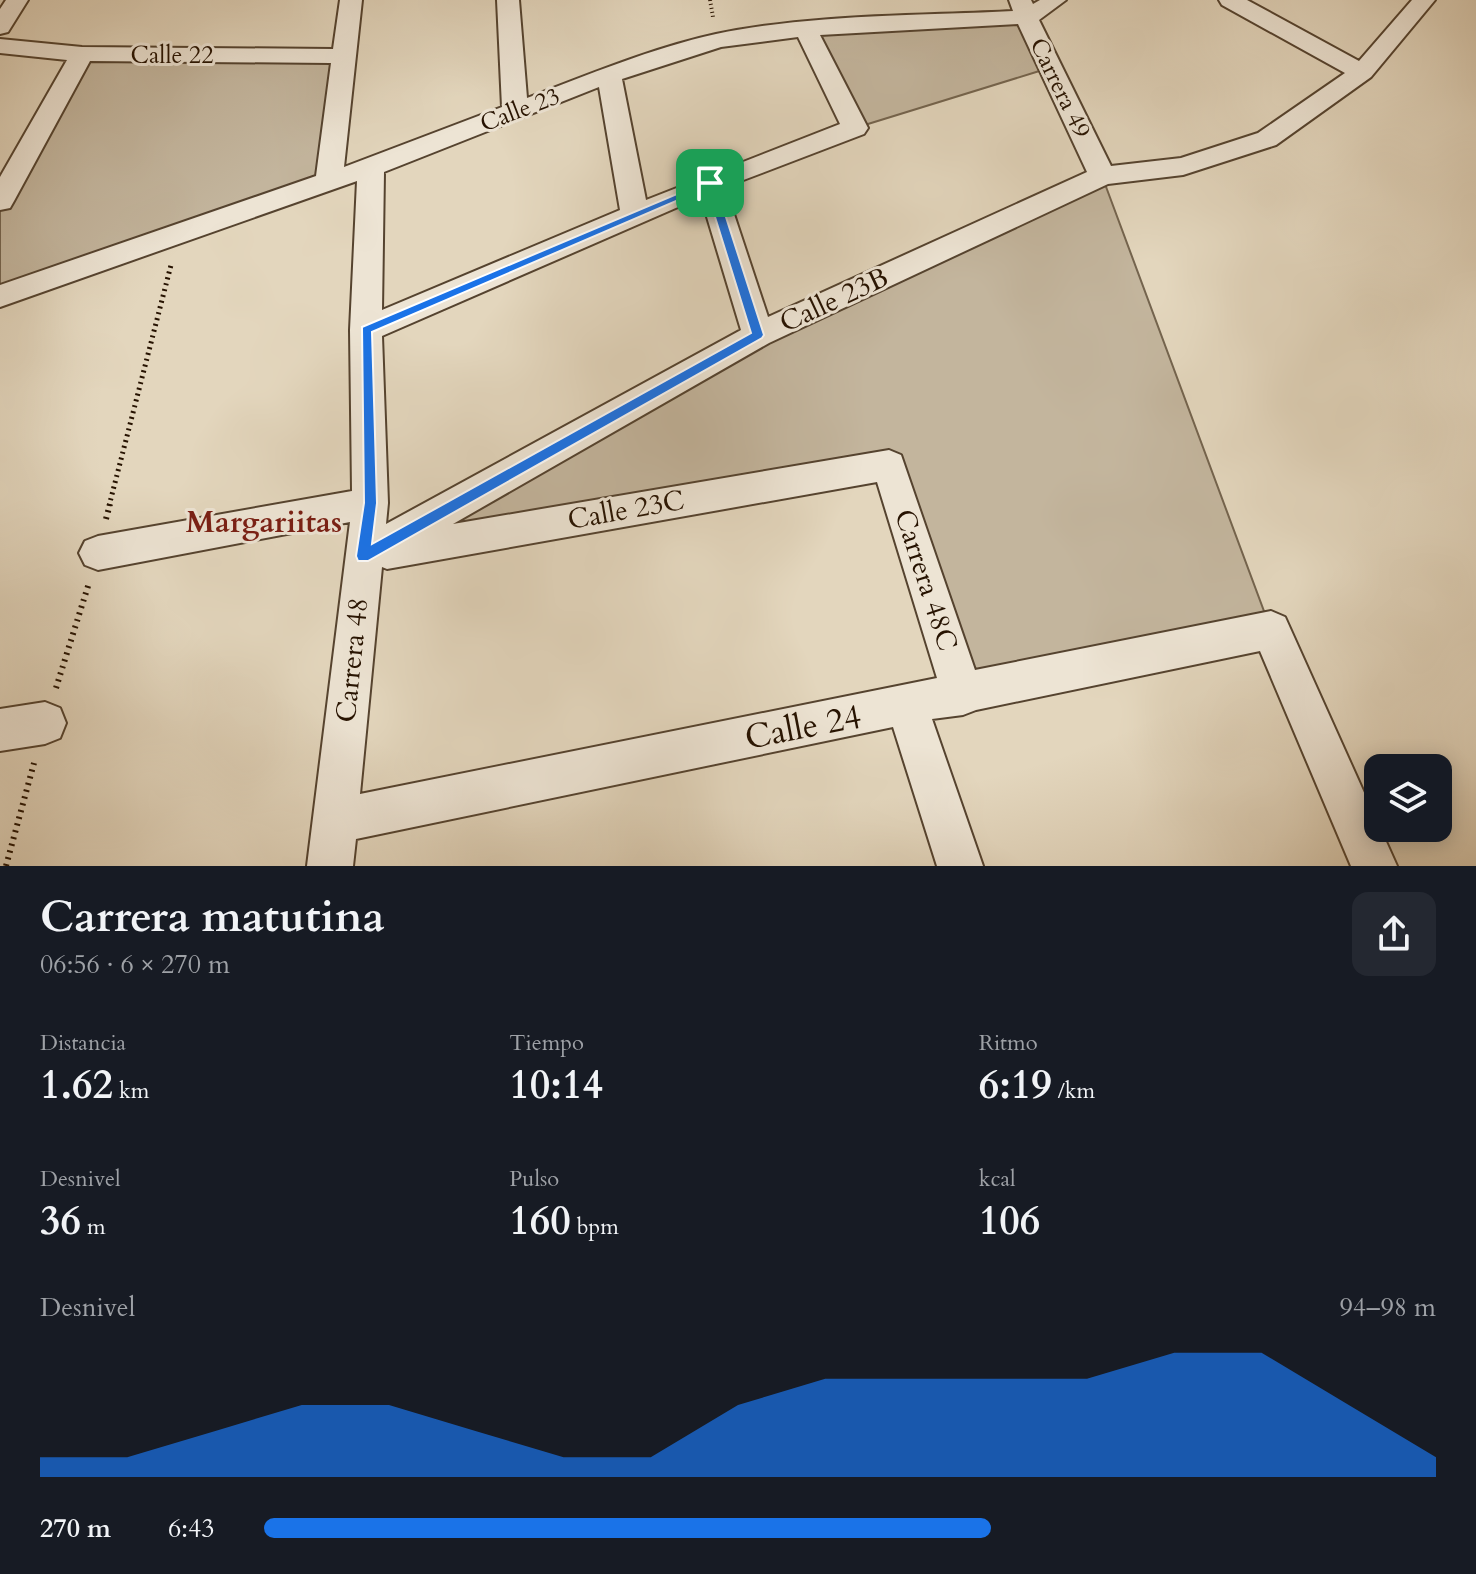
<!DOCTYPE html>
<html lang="es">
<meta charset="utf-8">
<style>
:root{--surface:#171b24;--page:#242831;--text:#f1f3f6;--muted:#9ea1a6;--accent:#1a73e8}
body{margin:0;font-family:Cardo,serif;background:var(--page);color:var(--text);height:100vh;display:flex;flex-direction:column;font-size:30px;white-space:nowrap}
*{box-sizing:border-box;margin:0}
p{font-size:26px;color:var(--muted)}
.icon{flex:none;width:44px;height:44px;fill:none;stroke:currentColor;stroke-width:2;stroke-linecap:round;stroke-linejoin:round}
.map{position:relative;height:866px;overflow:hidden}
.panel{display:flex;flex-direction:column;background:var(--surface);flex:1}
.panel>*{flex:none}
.fabs{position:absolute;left:1364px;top:754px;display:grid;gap:16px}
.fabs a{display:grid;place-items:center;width:88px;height:88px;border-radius:16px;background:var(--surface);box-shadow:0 4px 20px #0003;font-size:40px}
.pin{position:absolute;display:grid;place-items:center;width:68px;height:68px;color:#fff;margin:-34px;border-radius:16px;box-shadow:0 4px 12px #0006}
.round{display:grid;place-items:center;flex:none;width:84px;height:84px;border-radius:16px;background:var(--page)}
.overview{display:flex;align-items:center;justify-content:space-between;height:136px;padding:0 40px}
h1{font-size:44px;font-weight:800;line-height:60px}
.metrics{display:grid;grid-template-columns:repeat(3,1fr);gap:12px;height:136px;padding:8px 40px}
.metrics div{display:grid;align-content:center}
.metrics b{font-size:40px;font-weight:800}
.metrics small{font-size:22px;font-weight:400}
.metrics p{font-size:22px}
.chart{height:224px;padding:16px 40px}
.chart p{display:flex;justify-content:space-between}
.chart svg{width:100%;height:144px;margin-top:8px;fill:var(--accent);opacity:.7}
ul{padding:0 40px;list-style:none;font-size:26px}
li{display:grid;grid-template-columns:128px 96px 1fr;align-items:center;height:60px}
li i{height:20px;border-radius:10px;background:var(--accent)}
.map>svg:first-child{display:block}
</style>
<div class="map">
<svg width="1476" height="866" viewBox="0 0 1476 866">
<rect width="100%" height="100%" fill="#e3d6bd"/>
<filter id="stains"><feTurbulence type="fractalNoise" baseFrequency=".0025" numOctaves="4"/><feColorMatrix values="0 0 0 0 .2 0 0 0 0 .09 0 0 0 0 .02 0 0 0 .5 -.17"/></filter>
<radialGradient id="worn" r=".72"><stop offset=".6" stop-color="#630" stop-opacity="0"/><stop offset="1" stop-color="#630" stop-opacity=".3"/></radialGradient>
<path fill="#c3b59d" stroke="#74644e" stroke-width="2" d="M1028 17 1049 68 855 128 806 30Z
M82 54 345 56 329 182 0 296V201Z
M1102 176 1271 630 963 695 889 465 363 556 772 328Z"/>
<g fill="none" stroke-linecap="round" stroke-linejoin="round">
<g stroke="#55432f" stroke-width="4">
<path id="street" d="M6 0H28L8 32 0 34V9Z
M340 0H362L344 167 502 107 497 0H519L527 98C588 75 652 48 716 34 813 14 915 16 1013 11L1009 0H1031L1033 4 1040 0H1066L1039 20 1111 166 1181 158 1258 133 1345 73 1222 5 1219 0H1247L1359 61 1412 0H1435L1371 77 1276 145 1183 175 1108 184 769 343 453 524 889 450 901 455 975 670 1271 611 1285 617 1397 866H1351L1260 651 976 710 963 715 932 719 983 866H937L893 727 356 839 353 866H307L350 522 98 570 85 565 79 553 85 541 98 536 352 491 350 330 357 181 0 307V285L316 176 331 63 90 61 14 201 10 208 0 210V177L67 60 0 53V39L82 47 333 49ZM1018 24 1087 172 768 317 725 187 864 134 868 128 820 35ZM798 37 840 124 646 200 622 79 721 47ZM599 87 620 210 382 310 384 172ZM701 197 741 330 386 524 388 503 382 336ZM877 482 937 678 360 794 382 567 387 569Z
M45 702 60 708 66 723 60 738 45 744 0 751V709Z"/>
</g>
<path stroke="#261200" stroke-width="4" stroke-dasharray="1 3" stroke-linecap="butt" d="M710 0 713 17"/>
<path stroke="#261200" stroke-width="5" stroke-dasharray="2 4" stroke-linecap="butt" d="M109 506 171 265"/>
<path stroke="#261200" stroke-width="6" stroke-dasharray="2 5" stroke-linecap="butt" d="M106 519 110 504
M56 688 89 583
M6 866 34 763"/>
<use href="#street" fill="#ede4d4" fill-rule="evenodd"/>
</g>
<path fill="#1a73e8" stroke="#fff" stroke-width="2" fill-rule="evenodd" d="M710 180 715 183 764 335 762 338 368 561H358L356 556 364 503 362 327ZM706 188 751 333 372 544 377 503 372 332Z"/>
<g text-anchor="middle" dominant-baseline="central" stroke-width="6" stroke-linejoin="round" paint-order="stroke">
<g font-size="24" fill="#261200" stroke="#ede4d4">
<text x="172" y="55">Calle 22</text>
<text transform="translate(1060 88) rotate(64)">Carrera 49</text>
<text transform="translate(520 110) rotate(-21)">Calle 23</text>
</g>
<g font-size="28" fill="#261200" stroke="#ede4d4">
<text transform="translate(834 300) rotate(-25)">Calle 23B</text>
<text transform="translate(626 510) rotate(-10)">Calle 23C</text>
<text transform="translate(926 580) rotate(72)">Carrera 48C</text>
<text transform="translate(352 660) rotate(-84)">Carrera 48</text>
</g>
<g font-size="30" font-weight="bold" fill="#7a1f14" stroke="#ede4d4">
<text x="264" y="522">Margariitas</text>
</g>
<g font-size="34" fill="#261200" stroke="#ede4d4">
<text transform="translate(803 727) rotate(-11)">Calle 24</text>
</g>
</g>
<rect width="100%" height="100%" filter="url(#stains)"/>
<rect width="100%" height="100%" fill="url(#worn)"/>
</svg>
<div class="fabs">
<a><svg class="icon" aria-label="layers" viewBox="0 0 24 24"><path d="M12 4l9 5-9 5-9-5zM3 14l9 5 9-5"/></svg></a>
</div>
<div class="pin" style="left:710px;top:183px;background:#1e9e55"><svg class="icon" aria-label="arrive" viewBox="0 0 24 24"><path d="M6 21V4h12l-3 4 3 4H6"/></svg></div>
</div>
<section class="panel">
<div class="overview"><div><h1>Carrera matutina</h1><p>06:56 · 6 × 270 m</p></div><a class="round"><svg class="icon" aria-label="share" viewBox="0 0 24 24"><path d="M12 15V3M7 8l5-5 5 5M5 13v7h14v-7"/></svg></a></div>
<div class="metrics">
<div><p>Distancia</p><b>1.62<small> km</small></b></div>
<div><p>Tiempo</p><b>10:14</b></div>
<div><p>Ritmo</p><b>6:19<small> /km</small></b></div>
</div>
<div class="metrics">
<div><p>Desnivel</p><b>36<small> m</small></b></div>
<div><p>Pulso</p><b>160<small> bpm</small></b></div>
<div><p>kcal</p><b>106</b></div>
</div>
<div class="chart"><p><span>Desnivel</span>94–98 m</p>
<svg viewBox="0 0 160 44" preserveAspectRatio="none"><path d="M0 44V38L10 38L20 30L30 22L40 22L50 30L60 38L70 38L80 22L90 14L100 14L110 14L120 14L130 6L140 6L150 22L160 38V44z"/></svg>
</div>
<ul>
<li><b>270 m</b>6:43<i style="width:62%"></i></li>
</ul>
</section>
